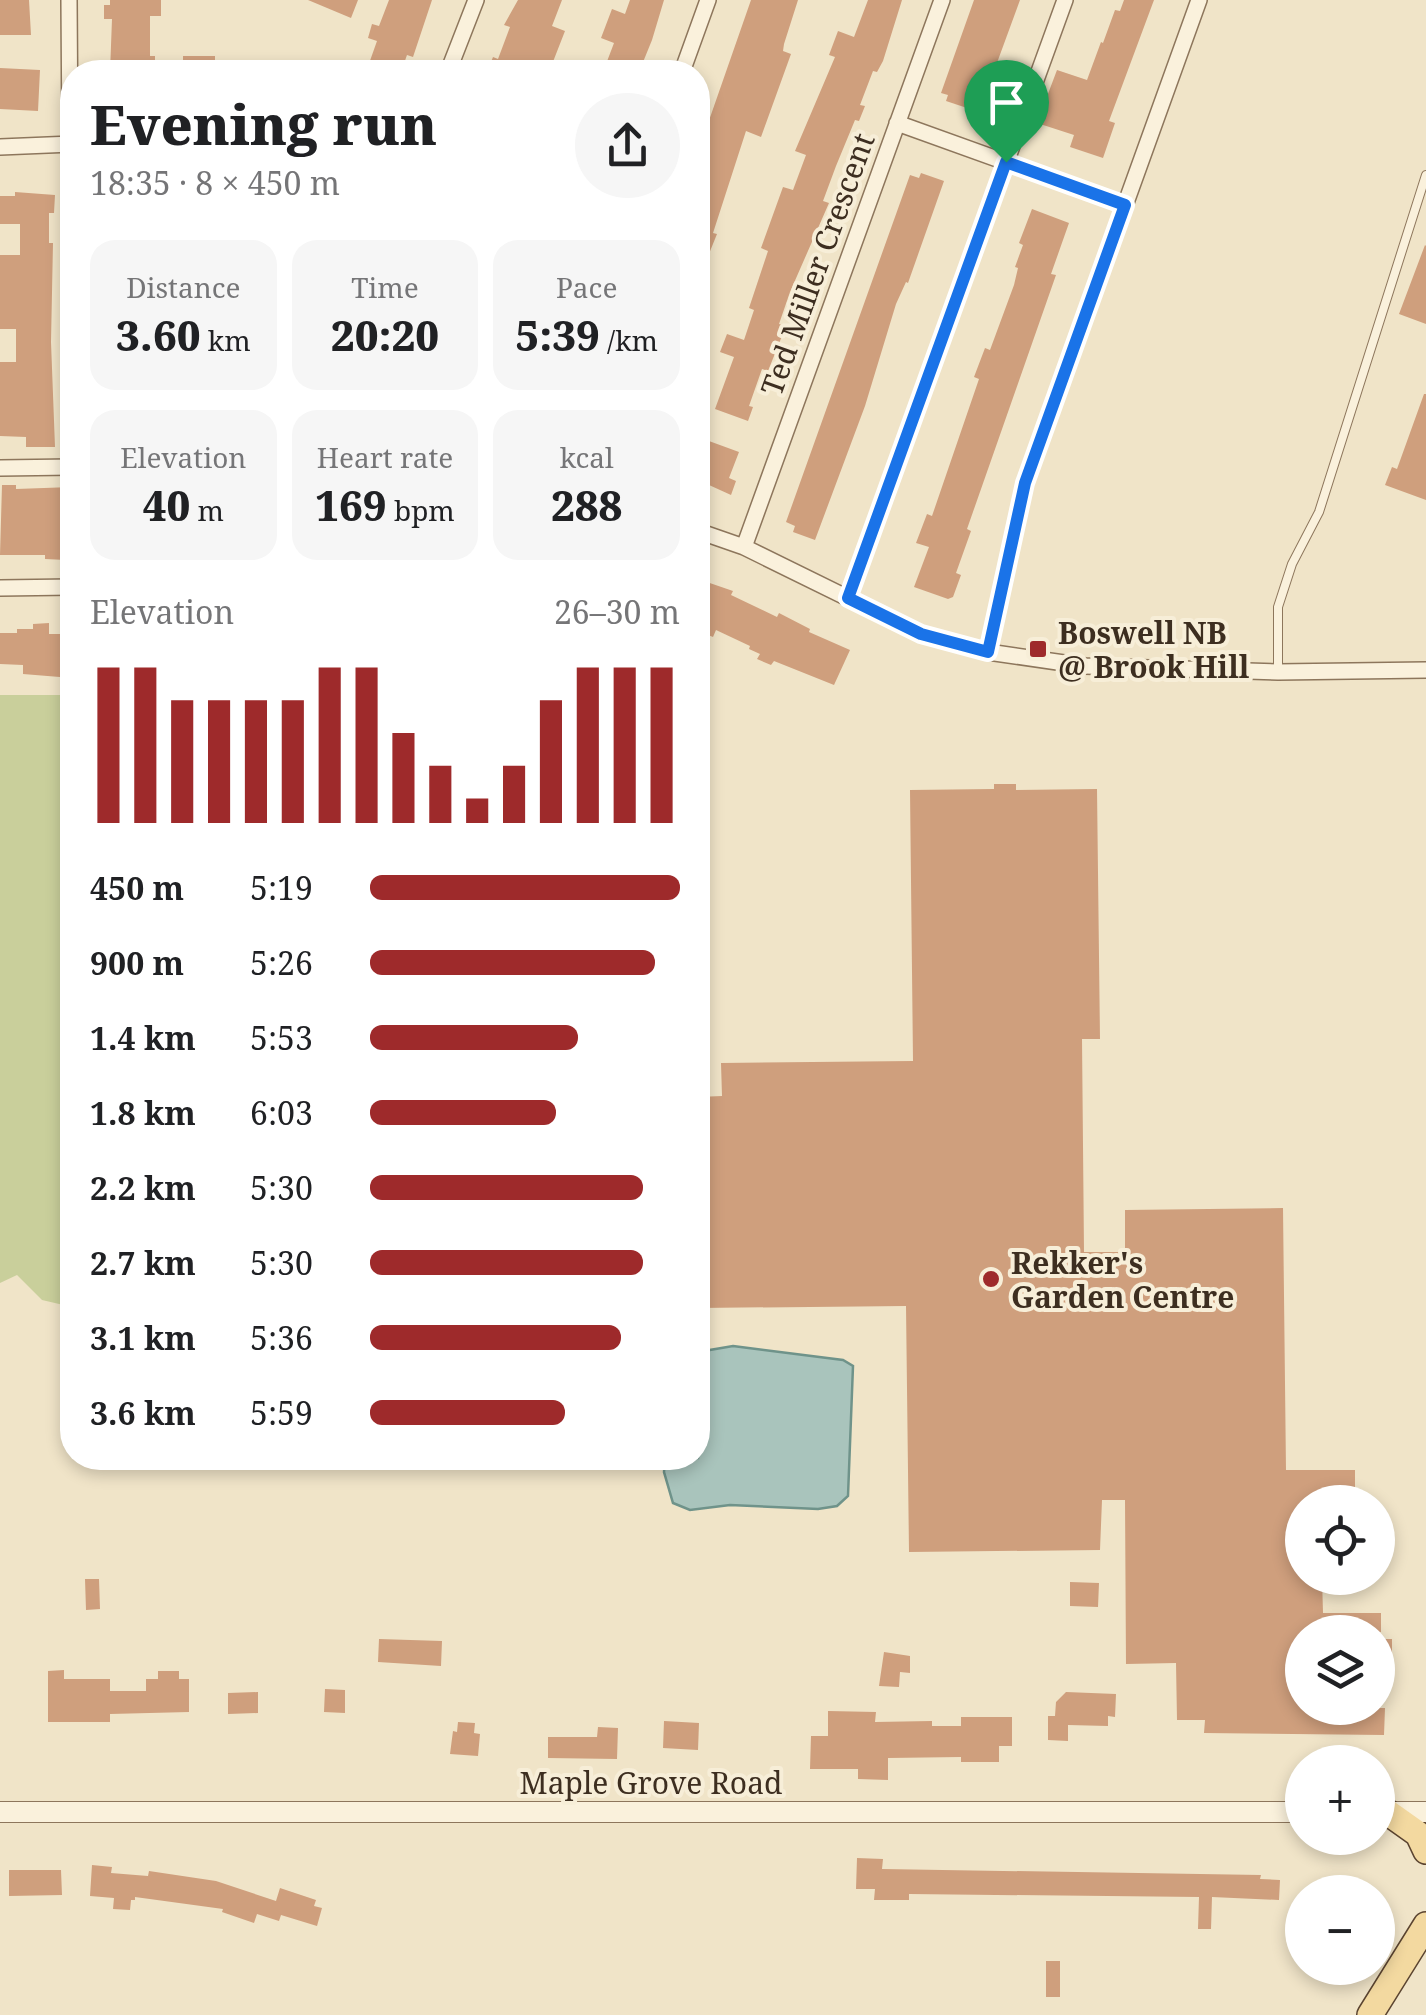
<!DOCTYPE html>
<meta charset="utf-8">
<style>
:root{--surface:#fff;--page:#f6f6f6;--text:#202124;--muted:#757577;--accent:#9e2a2b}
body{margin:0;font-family:"Noto Serif",serif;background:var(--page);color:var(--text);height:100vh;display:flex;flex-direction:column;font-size:38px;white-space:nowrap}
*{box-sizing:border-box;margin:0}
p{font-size:32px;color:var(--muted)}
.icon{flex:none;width:55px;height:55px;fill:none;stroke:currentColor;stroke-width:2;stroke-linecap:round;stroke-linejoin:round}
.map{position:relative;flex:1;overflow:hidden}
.drawer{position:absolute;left:60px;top:60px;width:650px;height:1410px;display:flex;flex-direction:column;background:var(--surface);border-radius:40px;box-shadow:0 5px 15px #0003}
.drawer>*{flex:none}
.tools{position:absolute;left:1285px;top:1485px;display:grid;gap:20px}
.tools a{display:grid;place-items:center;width:110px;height:110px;border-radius:50%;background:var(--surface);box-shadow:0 5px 15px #0003;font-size:50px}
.pin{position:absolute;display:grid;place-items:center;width:85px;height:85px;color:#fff;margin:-102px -42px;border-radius:50% 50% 50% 0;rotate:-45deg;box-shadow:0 0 10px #0007}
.pin .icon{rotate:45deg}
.round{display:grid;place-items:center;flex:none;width:105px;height:105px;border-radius:52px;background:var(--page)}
.head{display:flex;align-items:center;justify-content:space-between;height:170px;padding:0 30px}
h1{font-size:55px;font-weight:800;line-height:75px}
.metrics{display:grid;grid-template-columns:repeat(3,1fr);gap:15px;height:170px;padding:10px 30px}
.metrics div{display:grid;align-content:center;border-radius:25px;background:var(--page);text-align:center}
.metrics b{font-size:42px;font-weight:800}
.metrics small{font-size:28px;font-weight:400}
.metrics p{font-size:28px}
.chart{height:280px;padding:20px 30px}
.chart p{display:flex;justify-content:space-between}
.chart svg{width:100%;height:180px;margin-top:10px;stroke:var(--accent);stroke-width:6}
ul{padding:0 30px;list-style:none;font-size:32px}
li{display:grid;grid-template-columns:160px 120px 1fr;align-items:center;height:75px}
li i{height:25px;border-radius:12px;background:var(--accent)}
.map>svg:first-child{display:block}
</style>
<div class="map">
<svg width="1426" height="2015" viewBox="0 0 1426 2015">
<rect width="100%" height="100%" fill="#f0e4c8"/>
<path fill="#c9cf9b" d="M65 168H72V372H65Z
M0 695H72V1307L42 1300 17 1275 0 1283Z"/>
<path fill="#a9c4bc" stroke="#6f938a" stroke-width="2.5" d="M733 1346 843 1360 853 1366 848 1496 837 1506 818 1509 730 1505 690 1510 673 1503 664 1472 665 1458H698V1355L704 1351Z"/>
<path fill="#cf9f7d" d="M0 0H29L31 35H0Z
M110 0H161V16H150V56H155V72H110L112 19H104V5H110Z
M308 0H358L351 18Z
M389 0H432L413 57 407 55 401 72H366L377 41 368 38 372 24 379 26Z
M518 0H562L552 26 565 31 549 72H487L493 57 498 59 510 27 504 25Z
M630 0H664L652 40 639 72H603L614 43 601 38 612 9 625 14Z
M751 0H798L784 44 783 51 791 54 761 137 746 131 713 233 717 234 698 281V152Z
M868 0H902L883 61 877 72 873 71 860 105 865 106 859 121 855 120 836 166 823 201 829 203 790 292 779 324 786 326 768 371 762 369 749 406 753 407 748 421 715 409 734 357 720 352 727 334 744 340 754 310 749 308 768 251 761 248 783 187 793 190 806 155 795 151 835 57 829 55 838 31 854 37Z
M974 0H1020L979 112 946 101 948 95 941 93Z
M1124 0H1154L1109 121 1115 123 1103 158 1070 147 1074 135 1037 123 1057 70 1087 80 1101 42 1103 43 1115 10 1120 11Z
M183 56H215V72H183Z
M0 68 40 70 38 111 0 109Z
M921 173 944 181 908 283 906 282 896 304 865 406 815 540 793 532 795 526 786 522 910 175 919 178Z
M15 192 55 195 54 213H49V243H53L51 342 55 447H26V437L0 436V362H16V329H0V255H20V224H0V196H15Z
M1032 209 1069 223 1051 274 1056 275 967 529 971 531 956 573 961 575 953 597 948 599 914 587 929 547 916 543 927 514 932 516 979 379 974 377 985 348 990 350 1014 285 1018 268 1015 267 1023 245 1019 243Z
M1425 245 1426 246V324L1399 314Z
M1424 394H1426V500L1385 485 1392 467 1397 469Z
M698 437 739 452 729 478 736 481 731 495 698 480Z
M2 485H16V489L72 487V553H66V560L45 559V555H0Z
M701 580 733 591 731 595 777 617 779 613 810 629 809 632 850 650 834 685 774 661 771 665 757 659 760 654 749 649 750 646 716 630 713 637 698 631V588Z
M49 623V634H72V678L23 674V665L0 664V633H17V629H33V624Z
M994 784H1016V790L1097 789 1100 1039H1082L1084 1252H1125V1210L1283 1208 1286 1470H1355V1502H1302V1578H1322L1323 1613H1381V1632H1302V1708H1385L1384 1735 1204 1733 1205 1720H1177L1176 1663 1126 1664 1125 1500H1102L1100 1550 909 1552 906 1306 698 1308V1097L722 1096 721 1063 913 1061 910 790 994 789Z
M85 1579H99L100 1609 86 1610Z
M1070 1582 1099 1583 1098 1607 1070 1606Z
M379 1639 442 1641 441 1666 378 1662Z
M1378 1639H1392V1669L1378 1670Z
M884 1652 910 1656V1673L900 1672 899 1687 879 1686Z
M64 1670V1679H110V1691H146V1679H158V1671H179V1679H189V1712L110 1714V1722H48V1671Z
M325 1689 345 1690V1713L324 1712Z
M258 1692V1713L228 1714V1693Z
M1066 1692 1116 1694 1115 1717 1108 1716V1726L1068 1725V1741L1048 1740V1716H1055L1056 1702Z
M828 1711 876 1712 875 1722 932 1721V1726H961V1717H1012V1746H999V1762H961V1757L888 1758V1780L858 1779V1769H810L811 1736H828Z
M664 1721 699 1723 698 1750 663 1748Z
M458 1722 475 1723 474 1733 480 1734 478 1756 450 1754 453 1731 457 1732Z
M598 1727 618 1728 617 1759 548 1758V1737H597Z
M857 1858 883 1859 882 1869 1261 1875 1260 1879 1280 1880 1279 1900 1212 1897 1211 1929H1198L1199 1897 909 1894V1900H874L875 1889H856Z
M92 1865 112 1867 111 1873 148 1876 149 1871 216 1881 276 1901 280 1888 316 1900 314 1906 322 1908 317 1926 281 1915 279 1921 257 1914 254 1923 222 1912 223 1909 135 1897V1900H131L130 1910 113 1909 114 1898 90 1896Z
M9 1870H61L62 1895 9 1896Z
M1046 1961H1060V1997H1046Z"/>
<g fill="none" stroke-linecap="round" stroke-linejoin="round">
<g stroke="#8d765c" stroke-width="10">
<path id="service" d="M1278 671V607L1292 564 1319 512 1426 175"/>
</g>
<g stroke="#8d765c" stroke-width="18">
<path id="minor" d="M69 0 70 144
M448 72 476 0
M682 72 708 0
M897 123 1125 205
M0 147 72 144
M0 468 72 467
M698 531 744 547 921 634 988 652 1085 666 1278 672 1426 670
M744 547 942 0
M0 588 72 587
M848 598 1065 0
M988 652 1025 483 1199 0"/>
</g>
<g stroke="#8d765c" stroke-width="22">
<path id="tertiary" d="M0 1812H1302
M1384 1812H1426"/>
</g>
<g stroke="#5b4430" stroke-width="28">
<path id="primary" d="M1387 1812 1418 1834 1426 1851
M1370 2015 1426 1925"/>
</g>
<use href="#service" stroke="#faf1dc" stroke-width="8"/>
<use href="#minor" stroke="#faf1dc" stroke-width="15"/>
<use href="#tertiary" stroke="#faf1dc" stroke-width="20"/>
<use href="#primary" stroke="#f3d9a0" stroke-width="25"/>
</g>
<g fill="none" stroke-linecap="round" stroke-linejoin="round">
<g stroke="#fff" stroke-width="20">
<path id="route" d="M1006 162 1125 205 1025 483 988 652 921 634 848 598Z"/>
</g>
<use href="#route" stroke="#1a73e8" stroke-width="12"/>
</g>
<g fill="#9e2a2b" stroke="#f7eed8" stroke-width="4">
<rect x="1028" y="639" width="20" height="20" rx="5"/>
<circle cx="991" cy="1279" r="10"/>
</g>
<g text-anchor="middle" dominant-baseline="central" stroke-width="8" stroke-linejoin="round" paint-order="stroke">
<g font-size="30" fill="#3d2e20" stroke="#f7eed8">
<text transform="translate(817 264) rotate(-70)">Ted Miller Crescent</text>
<text x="651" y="1782">Maple Grove Road</text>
</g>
<g font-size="30" font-weight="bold" fill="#3d2e20" stroke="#f7eed8" text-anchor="start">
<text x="1058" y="632">Boswell NB<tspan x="1058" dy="34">@ Brook Hill</tspan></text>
<text x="1011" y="1262">Rekker's<tspan x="1011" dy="34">Garden Centre</tspan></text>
</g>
</g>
</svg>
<div class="tools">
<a><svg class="icon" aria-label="locate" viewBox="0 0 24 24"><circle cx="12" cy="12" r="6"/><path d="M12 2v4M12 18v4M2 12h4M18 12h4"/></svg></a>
<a><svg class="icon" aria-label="layers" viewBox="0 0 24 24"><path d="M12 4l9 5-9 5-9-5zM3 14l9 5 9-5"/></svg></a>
<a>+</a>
<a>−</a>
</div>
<div class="pin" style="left:1006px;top:162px;background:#1e9e55"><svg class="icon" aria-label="arrive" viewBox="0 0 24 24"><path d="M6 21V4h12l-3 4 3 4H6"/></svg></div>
<section class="drawer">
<div class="head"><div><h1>Evening run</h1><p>18:35 · 8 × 450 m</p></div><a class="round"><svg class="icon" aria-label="share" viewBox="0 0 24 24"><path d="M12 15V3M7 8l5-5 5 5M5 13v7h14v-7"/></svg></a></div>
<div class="metrics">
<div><p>Distance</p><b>3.60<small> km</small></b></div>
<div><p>Time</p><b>20:20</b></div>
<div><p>Pace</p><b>5:39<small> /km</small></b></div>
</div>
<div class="metrics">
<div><p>Elevation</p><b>40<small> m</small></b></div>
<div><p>Heart rate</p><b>169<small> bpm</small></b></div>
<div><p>kcal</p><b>288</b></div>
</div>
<div class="chart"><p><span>Elevation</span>26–30 m</p>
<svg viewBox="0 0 160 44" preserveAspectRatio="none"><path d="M5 44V6M15 44V6M25 44V14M35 44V14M45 44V14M55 44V14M65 44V6M75 44V6M85 44V22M95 44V30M105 44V38M115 44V30M125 44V14M135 44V6M145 44V6M155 44V6"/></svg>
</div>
<ul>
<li><b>450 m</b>5:19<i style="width:100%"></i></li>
<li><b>900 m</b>5:26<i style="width:92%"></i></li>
<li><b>1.4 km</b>5:53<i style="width:67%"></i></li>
<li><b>1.8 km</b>6:03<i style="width:60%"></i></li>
<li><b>2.2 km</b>5:30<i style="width:88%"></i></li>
<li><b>2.7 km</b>5:30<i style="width:88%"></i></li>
<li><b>3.1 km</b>5:36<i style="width:81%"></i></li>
<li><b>3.6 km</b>5:59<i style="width:63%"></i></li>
</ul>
</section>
</div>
